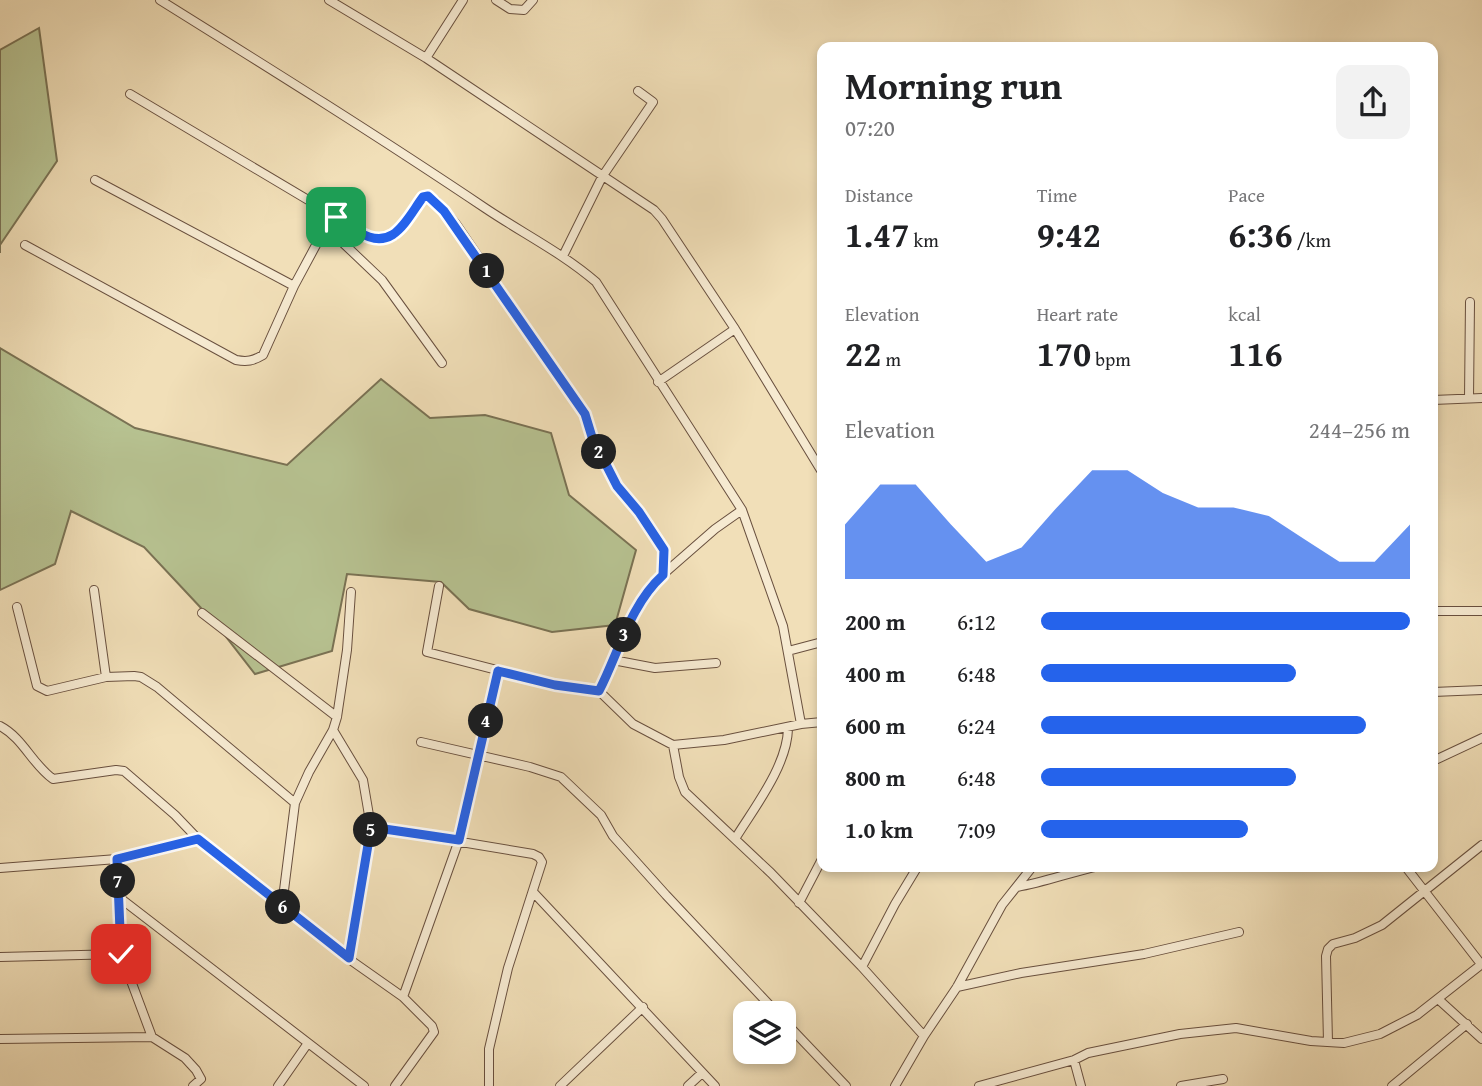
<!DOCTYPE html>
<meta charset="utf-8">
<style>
:root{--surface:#fff;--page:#f2f2f2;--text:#202124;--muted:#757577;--accent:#2563eb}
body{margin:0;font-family:"Gentium Book Plus",serif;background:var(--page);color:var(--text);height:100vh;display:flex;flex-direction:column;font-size:26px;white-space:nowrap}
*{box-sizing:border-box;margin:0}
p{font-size:23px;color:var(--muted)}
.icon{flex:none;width:38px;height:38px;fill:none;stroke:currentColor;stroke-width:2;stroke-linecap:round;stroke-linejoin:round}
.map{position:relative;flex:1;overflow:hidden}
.panel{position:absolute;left:817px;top:42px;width:621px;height:830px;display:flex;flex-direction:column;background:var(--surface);border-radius:14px;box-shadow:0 4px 10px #0003}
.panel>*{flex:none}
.controls{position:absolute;left:733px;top:1001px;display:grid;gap:14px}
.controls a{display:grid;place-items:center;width:63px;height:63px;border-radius:14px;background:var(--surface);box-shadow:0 4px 10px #0003;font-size:35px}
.pin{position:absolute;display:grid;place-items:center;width:60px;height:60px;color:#fff;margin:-30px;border-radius:14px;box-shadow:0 4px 10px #0006}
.km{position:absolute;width:35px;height:35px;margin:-18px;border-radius:50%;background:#222;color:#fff;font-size:19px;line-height:35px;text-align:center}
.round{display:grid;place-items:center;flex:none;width:74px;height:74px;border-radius:14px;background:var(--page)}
.overview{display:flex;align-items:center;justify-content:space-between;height:119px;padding:0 28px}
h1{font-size:38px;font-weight:800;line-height:52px}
.metrics{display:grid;grid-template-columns:repeat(3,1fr);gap:10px;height:119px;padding:7px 28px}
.metrics div{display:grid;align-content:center}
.metrics b{font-size:35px;font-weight:800}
.metrics small{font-size:19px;font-weight:400}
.metrics p{font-size:19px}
.chart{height:196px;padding:14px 28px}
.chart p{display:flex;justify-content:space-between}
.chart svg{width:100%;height:126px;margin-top:7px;fill:var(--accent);opacity:.7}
ul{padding:0 28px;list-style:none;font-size:23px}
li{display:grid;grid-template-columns:112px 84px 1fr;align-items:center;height:52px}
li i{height:18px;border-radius:9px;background:var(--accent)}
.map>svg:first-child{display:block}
</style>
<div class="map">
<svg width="1482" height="1086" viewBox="0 0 1482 1086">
<rect width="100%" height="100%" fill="#f1dfb8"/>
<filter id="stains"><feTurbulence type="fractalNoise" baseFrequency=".00286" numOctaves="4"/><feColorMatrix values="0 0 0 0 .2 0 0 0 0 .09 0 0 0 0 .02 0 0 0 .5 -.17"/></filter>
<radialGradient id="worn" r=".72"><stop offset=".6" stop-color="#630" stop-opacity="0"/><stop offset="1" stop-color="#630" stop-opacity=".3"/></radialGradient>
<path fill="#b7c291" stroke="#7a7254" stroke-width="2" d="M39 28 57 161 0 245V253V50Z
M0 348 135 428 287 465 381 379 430 418 485 415 551 433 569 495 636 550 615 625 552 632 469 609 441 582 347 574 332 651 255 674 216 624 144 547 71 511 55 564 0 590Z"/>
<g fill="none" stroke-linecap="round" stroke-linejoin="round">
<g stroke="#69503f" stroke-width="10">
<path id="minor" d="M160 0C269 68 378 136 485 208 522 233 561 252 596 282L742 510 783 626 801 724
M329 0 426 58 654 210 662 219 735 329 822 472
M496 0 510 9 524 10 533 0
M426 58 463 0
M130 94 372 238H389L395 235 423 197 428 196 436 201 456 224 585 414 592 437 617 486 639 512 664 550 662 575
M95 180 294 286
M349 224 341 235 342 242 382 280 442 363
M25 245 236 360C247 362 253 361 263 355L294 286 330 219 336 217
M563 256 602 177 653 102 638 91
M658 382 735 329
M1469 398 1470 302
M1433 400 1482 398
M439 586 427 652 555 685 599 691 633 724 673 745 724 740 801 724 822 722
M94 590 106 677
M17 607 37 686 47 691 106 677 134 676 141 677 157 687 295 803
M1433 611H1482
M202 613 337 717
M788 651 822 642
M613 660 655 668 716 663
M599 691 622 638 652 584 715 529 742 510
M1433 692 1482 690
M0 726C23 738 32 764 53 779L116 770 124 771 175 815 198 839 349 959 403 997 432 1026 434 1032 395 1086
M333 730 363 780 371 827 349 959
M421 742 530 767 561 777 601 815 613 836 666 895 777 1013
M673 745 679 777 685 792 771 873 862 967 924 1036
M1433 761 1482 738
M371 827 533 854 539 857 542 862 508 968 489 1049V1086
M735 839C754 808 787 766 788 729
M117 859 121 954 152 1037
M1405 866 1481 964
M0 868 117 859 198 839
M1017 887C1045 882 1071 872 1099 866
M534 893 715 1086
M120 898 364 1086
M799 903 822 859
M282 906 295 803 309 772 333 730 337 717 347 650 351 592
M0 957 121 954
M862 967 895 904 918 866
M957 987 1021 973 1144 954 1239 932
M403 997 459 840 498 672
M1438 999 1482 1039
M784 1021 846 1086
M0 1039 152 1037 185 1058 196 1070 201 1079 193 1086
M1328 1042 1326 956 1328 949 1333 944 1355 938 1382 925 1482 845
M1074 1060 1081 1086
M278 1086 308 1043
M560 1086 643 1007
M688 1086 702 1073
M895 1086 924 1036 957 987 1002 905 1033 866
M979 1086 1074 1060 1088 1053 1180 1034 1236 1028 1311 1041 1344 1043 1380 1034 1417 1015 1482 964
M1181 1086 1223 1079
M1392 1086 1467 1024"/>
</g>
<use href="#minor" stroke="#f6ead1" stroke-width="8"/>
</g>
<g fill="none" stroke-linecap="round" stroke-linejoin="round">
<g stroke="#fff" stroke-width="14">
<path id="route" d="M121 954 117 859 198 839 349 958 371 827 459 840 498 671 555 685 599 691C619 652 630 605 663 575L664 550 639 512 617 486 592 437 585 414 444 211 428 196 423 197C406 220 393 253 359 232 351 227 344 221 336 217"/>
</g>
<use href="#route" stroke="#2563eb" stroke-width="9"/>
</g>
<rect width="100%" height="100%" filter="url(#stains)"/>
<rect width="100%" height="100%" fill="url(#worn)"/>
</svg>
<div class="controls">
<a><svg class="icon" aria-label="layers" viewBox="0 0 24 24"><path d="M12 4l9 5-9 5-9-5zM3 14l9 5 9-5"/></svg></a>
</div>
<div class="pin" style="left:336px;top:217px;background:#1e9e55"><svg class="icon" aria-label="arrive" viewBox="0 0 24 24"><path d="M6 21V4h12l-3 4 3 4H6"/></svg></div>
<div class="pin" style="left:121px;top:954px;background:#d93025"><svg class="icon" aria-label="check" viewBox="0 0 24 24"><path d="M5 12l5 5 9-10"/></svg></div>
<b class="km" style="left:487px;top:271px">1</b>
<b class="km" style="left:599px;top:452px">2</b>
<b class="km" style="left:624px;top:635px">3</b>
<b class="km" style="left:486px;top:721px">4</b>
<b class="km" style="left:371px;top:830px">5</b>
<b class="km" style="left:283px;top:907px">6</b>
<b class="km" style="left:118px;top:881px">7</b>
<section class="panel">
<div class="overview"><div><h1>Morning run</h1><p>07:20</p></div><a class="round"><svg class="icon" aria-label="share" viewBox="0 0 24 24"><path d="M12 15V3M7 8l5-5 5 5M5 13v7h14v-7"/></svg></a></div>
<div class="metrics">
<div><p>Distance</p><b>1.47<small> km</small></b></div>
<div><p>Time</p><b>9:42</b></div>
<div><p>Pace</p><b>6:36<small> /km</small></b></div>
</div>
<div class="metrics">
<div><p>Elevation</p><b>22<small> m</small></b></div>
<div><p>Heart rate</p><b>170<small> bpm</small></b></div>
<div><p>kcal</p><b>116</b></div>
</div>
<div class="chart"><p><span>Elevation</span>244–256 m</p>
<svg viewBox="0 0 160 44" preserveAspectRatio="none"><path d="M0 44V25L10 11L20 11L30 25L40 38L50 33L60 19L70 6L80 6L90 14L100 19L110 19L120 22L130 30L140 38L150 38L160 25V44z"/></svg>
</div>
<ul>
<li><b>200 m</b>6:12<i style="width:100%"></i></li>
<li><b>400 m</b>6:48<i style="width:69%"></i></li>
<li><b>600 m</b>6:24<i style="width:88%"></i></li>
<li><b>800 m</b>6:48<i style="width:69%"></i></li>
<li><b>1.0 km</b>7:09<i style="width:56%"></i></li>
</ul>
</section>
</div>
